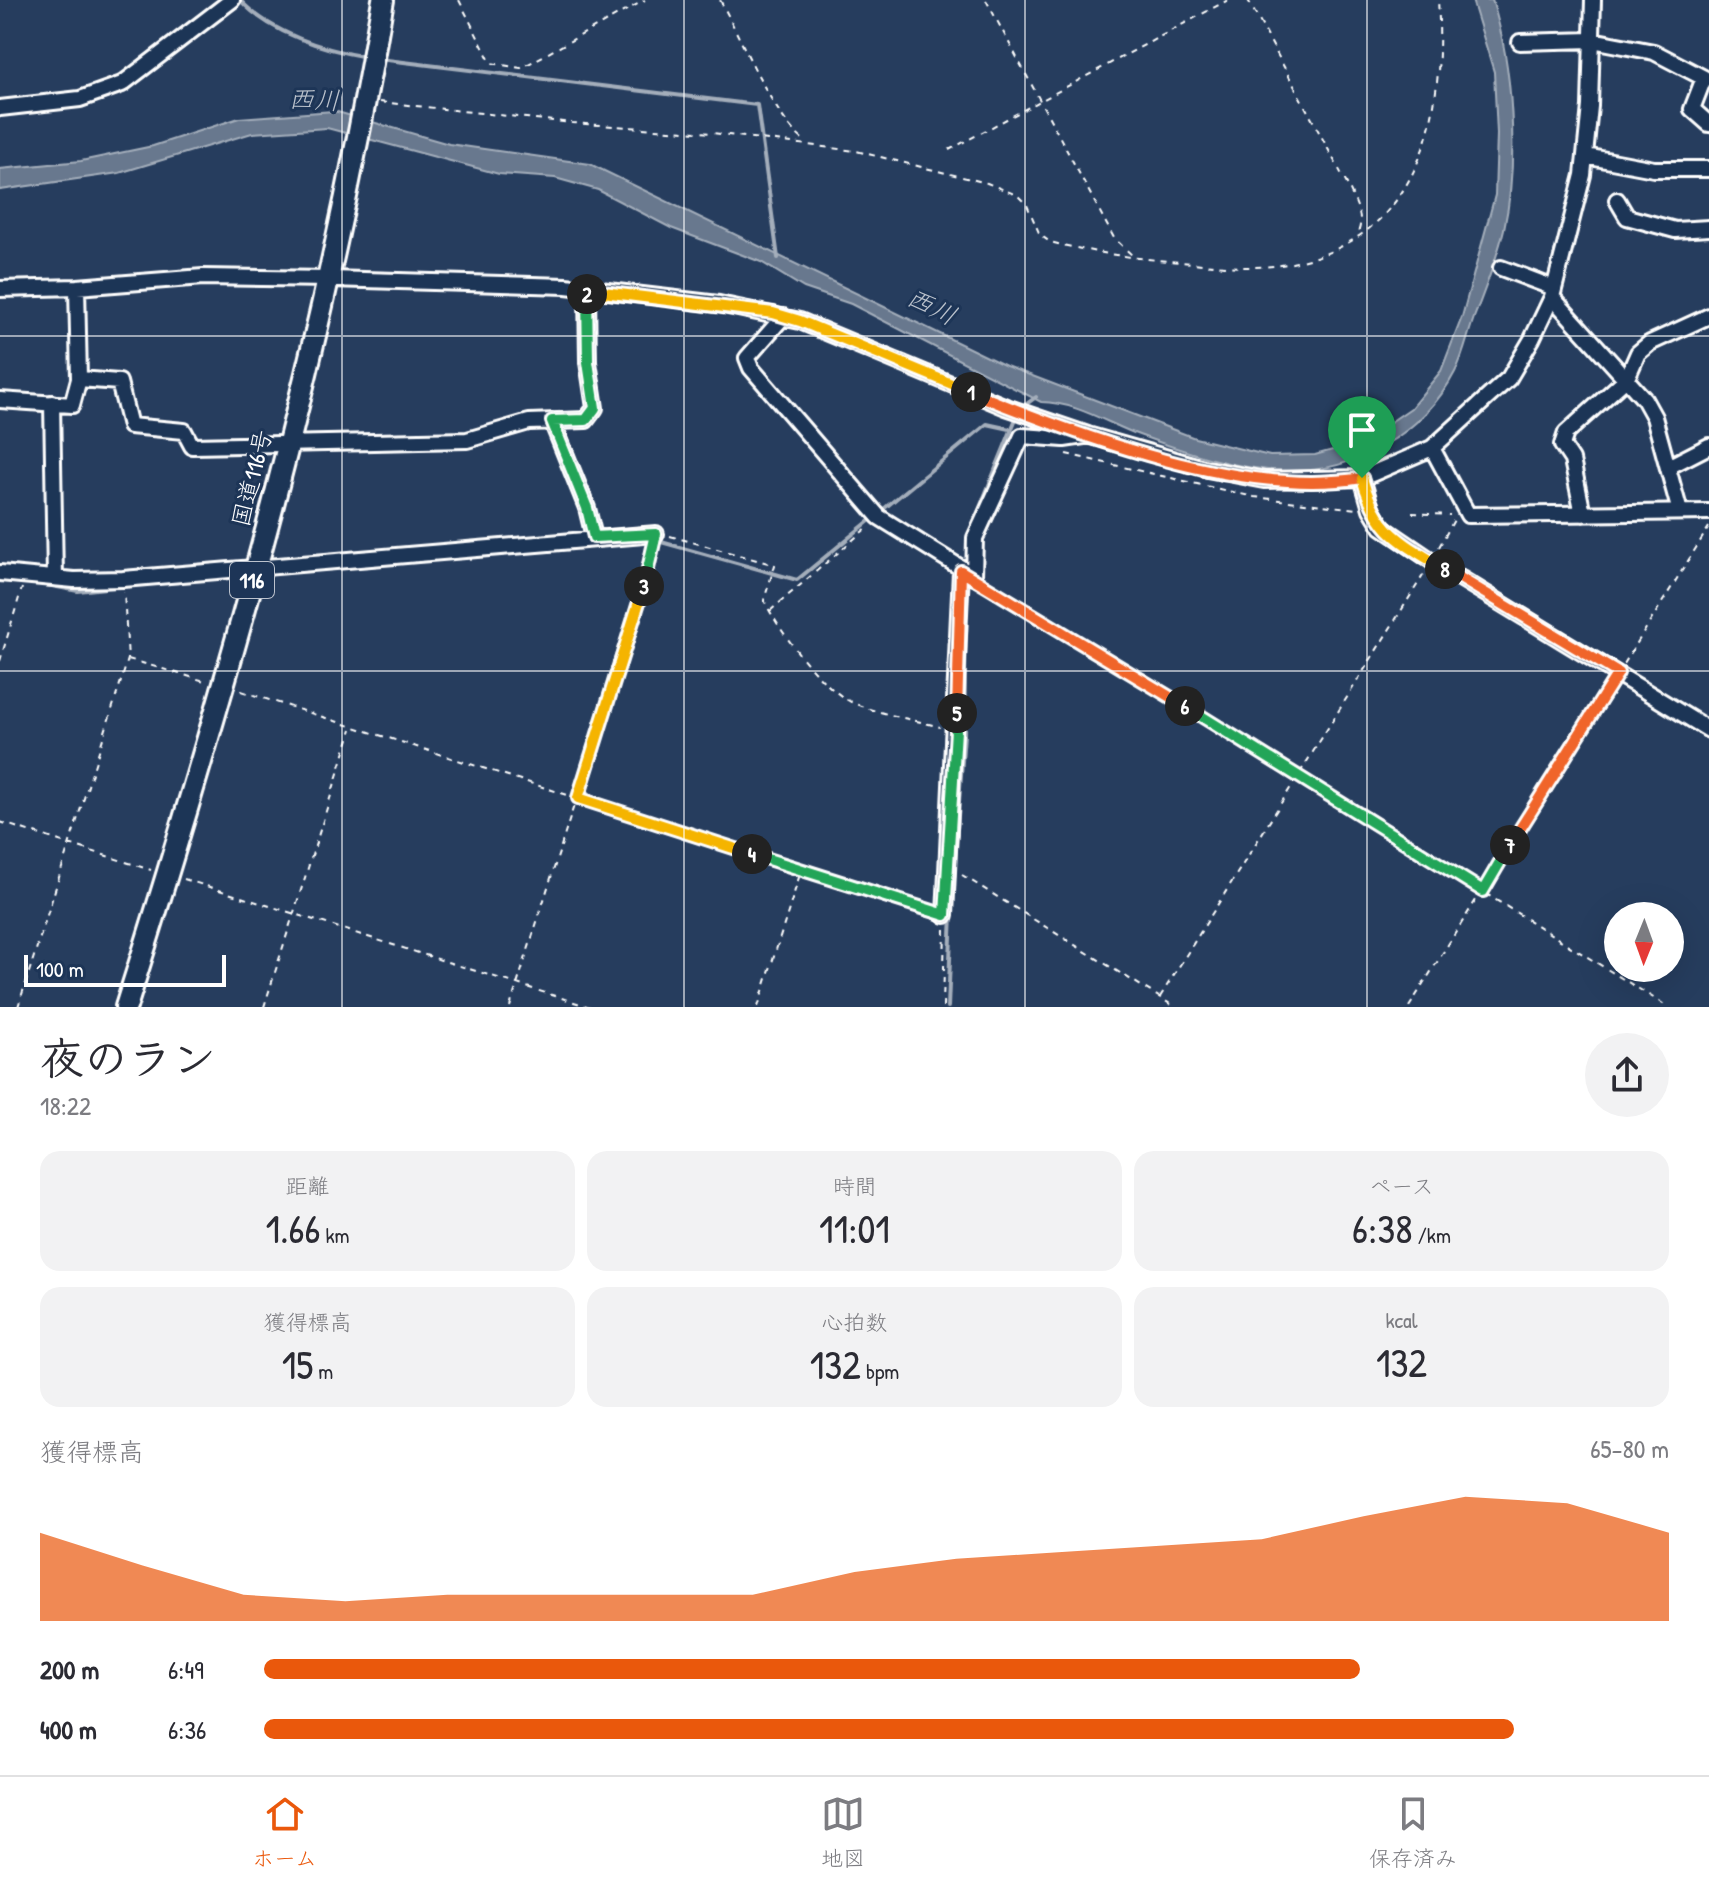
<!DOCTYPE html>
<html lang="ja">
<meta charset="utf-8">
<style>
:root{--surface:#fff;--page:#f2f2f3;--text:#2b2b33;--muted:#7c7c81;--line:#e1e1e2;--accent:#ea580c}
body{margin:0;font-family:"Patrick Hand","Klee One",sans-serif;background:var(--page);color:var(--text);height:100vh;display:flex;flex-direction:column;font-size:30px;white-space:nowrap}
*{box-sizing:border-box;margin:0}
p{font-size:26px;color:var(--muted)}
.icon{flex:none;width:44px;height:44px;fill:none;stroke:currentColor;stroke-width:2;stroke-linecap:round;stroke-linejoin:round}
.map{position:relative;height:1007px;overflow:hidden}
.details{display:flex;flex-direction:column;background:var(--surface);flex:1}
.details>*{flex:none}
.needle{width:52px;rotate:181deg}
.tools{position:absolute;left:1604px;top:902px;display:grid;gap:16px}
.tools a{display:grid;place-items:center;width:80px;height:80px;border-radius:50%;background:var(--surface);box-shadow:0 8px 32px #0002;font-size:40px}
.scale{position:absolute;left:24px;bottom:20px;width:202px;box-sizing:border-box;padding-left:8px;border:4px solid #fff;border-top:0;font-size:22px;line-height:28px;white-space:nowrap;color:#fff;-webkit-text-stroke:6px #1d3557;paint-order:stroke}
.pin{position:absolute;display:grid;place-items:center;width:68px;height:68px;color:#fff;margin:-82px -34px;border-radius:50% 50% 50% 0;rotate:-45deg;box-shadow:0 0 8px #0007}
.pin .icon{rotate:45deg}
.km{position:absolute;width:40px;height:40px;margin:-20px;border-radius:50%;background:#222;color:#fff;font-size:22px;line-height:40px;text-align:center}
.round{display:grid;place-items:center;flex:none;width:84px;height:84px;border-radius:42px;background:var(--page)}
.headline{display:flex;align-items:center;justify-content:space-between;height:136px;padding:0 40px}
h1{font-size:44px;font-weight:600;line-height:60px}
.metrics{display:grid;grid-template-columns:repeat(3,1fr);gap:12px;height:136px;padding:8px 40px}
.metrics div{display:grid;align-content:center;border-radius:20px;background:var(--page);text-align:center}
.metrics b{font-size:40px;font-weight:600}
.metrics small{font-size:22px;font-weight:400}
.metrics p{font-size:22px}
.chart{height:224px;padding:16px 40px}
.chart p{display:flex;justify-content:space-between}
.chart svg{width:100%;height:144px;margin-top:8px;fill:var(--accent);opacity:.7}
ul{padding:0 40px;list-style:none;font-size:26px}
li{display:grid;grid-template-columns:128px 96px 1fr;align-items:center;height:60px}
li i{height:20px;border-radius:10px;background:var(--accent)}
.tab-bar{display:flex;justify-content:space-around;align-items:center;height:112px;border-top:2px solid var(--line);background:var(--surface);font-size:22px;color:var(--muted)}
.tab-bar a{display:grid;justify-items:center;gap:4px}
.tab-bar .active{color:var(--accent)}
.map>svg:first-child{display:block}
</style>
<div class="map">
<svg width="1709" height="1007" viewBox="0 0 1709 1007">
<rect width="100%" height="100%" fill="#263d5e"/>
<filter id="ink" filterUnits="userSpaceOnUse"><feTurbulence type="fractalNoise" baseFrequency=".0125" numOctaves="2"/><feDisplacementMap in="SourceGraphic" scale="16" xChannelSelector="R" yChannelSelector="G"/><feConvolveMatrix kernelMatrix="1 2 1 2 8 2 1 2 1" color-interpolation-filters="sRGB"/></filter>
<g filter="url(#ink)">
<path fill="#67788e" stroke="#a4aebb" stroke-width="2" d="M1472 0H1492C1513 65 1519 161 1504 229 1497 259 1486 286 1475 315 1468 333 1464 355 1455 372 1423 434 1354 473 1286 471 1238 470 1183 451 1139 435 1107 423 1075 402 1041 402L851 304 804 288 761 262 671 228 598 190 555 178 499 174 327 128 252 133 119 173 0 190V169L81 161 153 146 239 118 334 111 449 144 590 164 1006 366 1195 438 1270 456 1315 455 1361 442 1411 408 1441 371 1462 317 1495 195 1497 134 1494 72Z"/>
<g fill="none" stroke-linecap="round" stroke-linejoin="round">
<path stroke="#a4aebb" stroke-width="4" d="M240 0C270 33 324 50 367 57
M379 59 757 105 778 258
M1021 408 1036 397
M880 512 987 424 1010 429
M968 537 1017 416
M654 540 797 580 874 517
M42 584 78 591 124 586
M955 857 964 734 966 618
M948 1007 954 866"/>
<g stroke="#fff" stroke-width="20">
<path id="minor" d="M1520 42 1592 40 1654 52 1704 78 1692 109 1709 124
M0 108 80 99 122 84 232 0
M1585 156 1654 169H1709
M1617 200 1627 217 1675 230 1709 228
M1501 268 1554 288
M0 289 77 287 203 277 330 279 566 286 719 304 800 321 1006 407 1088 435 1207 469 1265 480 1362 478 1432 448 1509 378 1532 339 1552 297 1583 175 1590 106 1593 0
M1552 297 1644 399 1654 417 1680 512
M783 317 747 358 751 368 879 517 974 576 975 538 1022 436 1064 439 1084 436
M79 379 119 382 130 426 184 431 192 446 467 440 529 422 586 420 595 408 588 362 587 290
M0 400 72 405 79 379 77 287
M52 403 55 578
M552 421 587 508 594 537
M1432 448 1468 515 1709 512
M1668 467 1709 446
M1362 478 1371 509 1382 527 1432 561 1709 730
M1583 514 1572 460 1562 445 1566 433 1627 378 1638 353 1650 343 1709 316
M0 573 74 580 123 579 656 534
M945 915 961 571"/>
</g>
<g stroke="#fff" stroke-width="26">
<path id="highway" d="M126 1007C230 677 326 342 383 0"/>
</g>
<path stroke="#fff" stroke-width="2" stroke-dasharray="6 6" stroke-linecap="butt" d="M459 0 491 63 521 68 645 0
M720 0C739 34 777 126 807 142
M986 0 1114 238 1134 257
M1248 0 1348 186C1354 201 1366 219 1357 234
M380 102 572 123 712 133 856 151 987 183 1017 195 1027 205 1040 235 1050 242C1094 253 1138 259 1182 262 1213 265 1243 269 1273 266 1418 249 1446 123 1438 0
M949 150 1228 0
M1066 454 1254 497 1357 509
M1412 513 1450 515
M670 536 775 565 764 600C778 630 821 687 851 702 878 714 912 719 940 727
M1439 547 1455 518
M986 583 1668 1007
M770 611 869 526
M128 659 208 682
M0 661 22 588
M1624 664 1709 527
M241 691 932 911
M0 822 151 870
M962 875 1175 1007
M184 879 590 1007
M1160 997 1424 574
M18 1007 128 659 124 592
M264 1007 352 729
M510 1007 655 550
M758 1007 801 871
M943 1007 945 928
M1409 1007 1610 686"/>
<use href="#minor" stroke="#1d3557" stroke-width="14"/>
<use href="#highway" stroke="#1d3557" stroke-width="20"/>
</g>
</g>
<g fill="none" stroke-linecap="round" stroke-linejoin="round" filter="url(#ink)">
<g stroke="#fff" stroke-width="16">
<path id="split-1" d="M971 392C1081 437 1242 498 1362 478"/>
</g>
<g stroke="#fff" stroke-width="16">
<path id="split-2" d="M587 294V290L773 313 800 321 971 392"/>
</g>
<g stroke="#fff" stroke-width="16">
<path id="split-3" d="M587 294 588 362 595 408 586 420 552 421 587 508 594 537 656 534 644 586"/>
</g>
<g stroke="#fff" stroke-width="16">
<path id="split-4" d="M644 586 578 798 752 854"/>
</g>
<g stroke="#fff" stroke-width="16">
<path id="split-5" d="M752 854 945 915 957 713"/>
</g>
<g stroke="#fff" stroke-width="16">
<path id="split-6" d="M957 713 961 571 1185 706"/>
</g>
<g stroke="#fff" stroke-width="16">
<path id="split-7" d="M1185 706 1483 891 1510 845"/>
</g>
<g stroke="#fff" stroke-width="16">
<path id="split-8" d="M1445 569 1618 673 1510 845"/>
</g>
<g stroke="#fff" stroke-width="16">
<path id="split-9" d="M1362 478C1377 532 1398 540 1445 569"/>
</g>
<use href="#split-1" stroke="#f0652b" stroke-width="10"/>
<use href="#split-2" stroke="#f5b400" stroke-width="10"/>
<use href="#split-3" stroke="#22a559" stroke-width="10"/>
<use href="#split-4" stroke="#f5b400" stroke-width="10"/>
<use href="#split-5" stroke="#22a559" stroke-width="10"/>
<use href="#split-6" stroke="#f0652b" stroke-width="10"/>
<use href="#split-7" stroke="#22a559" stroke-width="10"/>
<use href="#split-8" stroke="#f0652b" stroke-width="10"/>
<use href="#split-9" stroke="#f5b400" stroke-width="10"/>
</g>
<path fill="none" stroke="#fff" stroke-width="2" stroke-opacity="0.55" d="M342 0V1007M684 0V1007M1025 0V1007M1367 0V1007M0 336H1709M0 671H1709"/>
<g text-anchor="middle" dominant-baseline="central" stroke-width="6" stroke-linejoin="round" paint-order="stroke">
<rect fill="#1d3557" stroke="#bbc2cd" stroke-width="2" x="230" y="562" width="44" height="36" rx="6"/>
<g font-size="22" font-weight="bold" fill="#fff">
<text x="252" y="580">116</text>
</g>
<g font-size="24" fill="#fff" stroke="#1d3557">
<text transform="translate(251 478) rotate(-76)">国道116号</text>
</g>
<g font-size="26" font-style="italic" fill="#bbc2cc" stroke="#1d3557">
<text transform="translate(314 99) rotate(2)">西川</text>
<text transform="translate(932 306) rotate(26)">西川</text>
</g>
</g>
</svg>
<div class="tools">
<a><svg class="needle" viewBox="-14 -14 28 28"><path d="M0-13l5 13h-10z" fill="#e53935"/><path d="M0 13l5-13h-10z" fill="#7c7c81"/></svg></a>
</div>
<div class="scale">100 m</div>
<div class="pin" style="left:1362px;top:478px;background:#1e9e55"><svg class="icon" aria-label="arrive" viewBox="0 0 24 24"><path d="M6 21V4h12l-3 4 3 4H6"/></svg></div>
<b class="km" style="left:971px;top:392px">1</b>
<b class="km" style="left:587px;top:294px">2</b>
<b class="km" style="left:644px;top:586px">3</b>
<b class="km" style="left:752px;top:854px">4</b>
<b class="km" style="left:957px;top:713px">5</b>
<b class="km" style="left:1185px;top:706px">6</b>
<b class="km" style="left:1510px;top:845px">7</b>
<b class="km" style="left:1445px;top:569px">8</b>
</div>
<section class="details">
<div class="headline"><div><h1>夜のラン</h1><p>18:22</p></div><a class="round"><svg class="icon" aria-label="share" viewBox="0 0 24 24"><path d="M12 15V3M7 8l5-5 5 5M5 13v7h14v-7"/></svg></a></div>
<div class="metrics">
<div><p>距離</p><b>1.66<small> km</small></b></div>
<div><p>時間</p><b>11:01</b></div>
<div><p>ペース</p><b>6:38<small> /km</small></b></div>
</div>
<div class="metrics">
<div><p>獲得標高</p><b>15<small> m</small></b></div>
<div><p>心拍数</p><b>132<small> bpm</small></b></div>
<div><p>kcal</p><b>132</b></div>
</div>
<div class="chart"><p><span>獲得標高</span>65–80 m</p>
<svg viewBox="0 0 160 44" preserveAspectRatio="none"><path d="M0 44V17L10 27L20 36L30 38L40 36L50 36L60 36L70 36L80 29L90 25L100 23L110 21L120 19L130 12L140 6L150 8L160 17V44z"/></svg>
</div>
<ul>
<li><b>200 m</b>6:49<i style="width:78%"></i></li>
<li><b>400 m</b>6:36<i style="width:89%"></i></li>
</ul>
</section>
<nav class="tab-bar">
<a class="active"><svg class="icon" aria-label="home" viewBox="0 0 24 24"><path d="M3 11l9-7 9 7M6 9v11h12V9"/></svg>ホーム</a>
<a><svg class="icon" aria-label="map" viewBox="0 0 24 24"><path d="M3 6l6-2 6 2 6-2v14l-6 2-6-2-6 2zM9 4v14M15 6v14"/></svg>地図</a>
<a><svg class="icon" aria-label="saved" viewBox="0 0 24 24"><path d="M7 4h10v16l-5-4-5 4z"/></svg>保存済み</a>
</nav>
